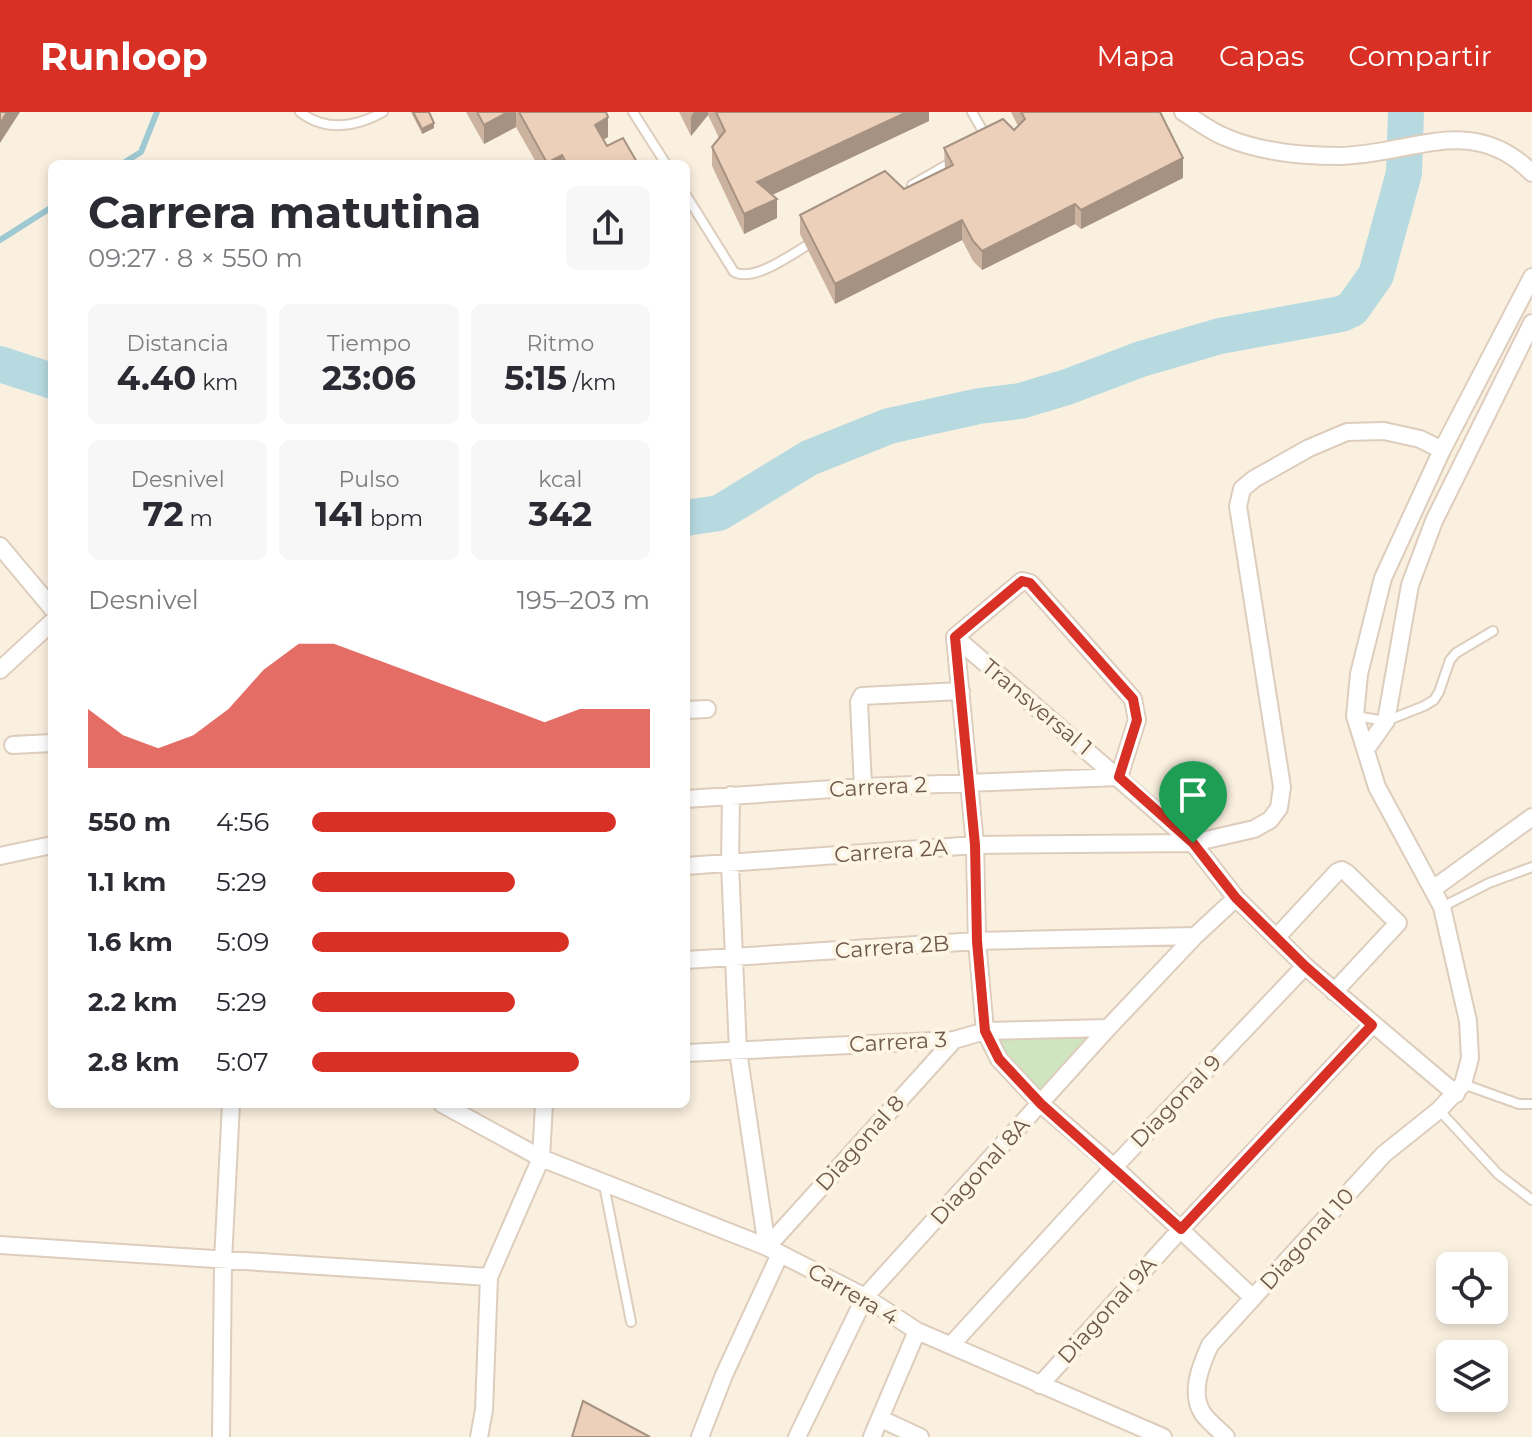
<!DOCTYPE html>
<html lang="es">
<meta charset="utf-8">
<style>
:root{--surface:#fff;--page:#f7f7f7;--text:#2b2b33;--muted:#7c7c81;--accent:#d93025}
body{margin:0;font-family:Montserrat,sans-serif;background:var(--page);color:var(--text);height:100vh;display:flex;flex-direction:column;font-size:30px;white-space:nowrap}
*{box-sizing:border-box;margin:0}
p{font-size:26px;color:var(--muted)}
.icon{flex:none;width:44px;height:44px;fill:none;stroke:currentColor;stroke-width:2;stroke-linecap:round;stroke-linejoin:round}
.map{position:relative;flex:1;overflow:hidden}
.panel{position:absolute;left:48px;top:48px;width:642px;height:948px;display:flex;flex-direction:column;background:var(--surface);border-radius:12px;box-shadow:0 4px 12px #0003}
.panel>*{flex:none}
.controls{position:absolute;left:1436px;top:1140px;display:grid;gap:16px}
.controls a{display:grid;place-items:center;width:72px;height:72px;border-radius:12px;background:var(--surface);box-shadow:0 4px 12px #0003;font-size:40px}
.pin{position:absolute;display:grid;place-items:center;width:68px;height:68px;color:#fff;margin:-82px -34px;border-radius:50% 50% 50% 0;rotate:-45deg;box-shadow:0 0 8px #0007}
.pin .icon{rotate:45deg}
.round{display:grid;place-items:center;flex:none;width:84px;height:84px;border-radius:12px;background:var(--page)}
.summary{display:flex;align-items:center;justify-content:space-between;height:136px;padding:0 40px}
h1{font-size:44px;font-weight:700;line-height:60px}
.figures{display:grid;grid-template-columns:repeat(3,1fr);gap:12px;height:136px;padding:8px 40px}
.figures div{display:grid;align-content:center;border-radius:12px;background:var(--page);text-align:center}
.figures b{font-size:34px;font-weight:700}
.figures small{font-size:22px;font-weight:400}
.figures p{font-size:22px}
.chart{height:224px;padding:16px 40px}
.chart p{display:flex;justify-content:space-between}
.chart svg{width:100%;height:144px;margin-top:8px;fill:var(--accent);opacity:.7}
ul{padding:0 40px;list-style:none;font-size:26px}
li{display:grid;grid-template-columns:128px 96px 1fr;align-items:center;height:60px}
li i{height:20px;border-radius:10px;background:var(--accent)}
header{display:flex;align-items:center;gap:48px;box-sizing:border-box;height:112px;padding:0 40px;background:var(--accent);color:#fff}
header strong{font-size:38px}
nav{display:flex;gap:44px;margin-inline-start:auto;font-size:28px}
.map>svg:first-child{display:block}
</style>
<header>
<strong>Runloop</strong>
<nav><a>Mapa</a><a>Capas</a><a>Compartir</a></nav>
</header>
<div class="map">
<svg width="1532" height="1325" viewBox="0 0 1532 1325">
<rect width="100%" height="100%" fill="#faf0e0"/>
<path fill="#cee5c0" d="M1108 916 1041 992 985 919Z"/>
<g fill="none" stroke-linecap="round" stroke-linejoin="round">
<path stroke="#9ec8d2" stroke-width="6" d="M122 52 141 40 157 0
M0 128 52 95"/>
<path stroke="#b7dae1" stroke-width="36" d="M0 252 52 269
M686 406 719 401 809 346 889 314 979 294 1020 289 1067 275 1141 247 1220 224 1341 202 1352 197 1376 163 1404 61 1406 0"/>
<g stroke="#ddcdbd" stroke-width="12">
<path id="service" d="M300 0C326 20 356 15 383 0
M633 0 666 52
M972 0 984 21V26
M912 73 952 50
M686 83 734 160C755 171 794 140 813 130
M1355 604 1386 609 1424 594 1434 588 1439 580 1450 548 1456 541 1493 519
M1442 795 1489 771 1532 755
M1463 972 1519 992H1532
M1439 998 1498 1062 1532 1088
M604 1073 631 1210"/>
</g>
<g stroke="#ddcdbd" stroke-width="20">
<path id="minor" d="M1183 0C1196 8 1210 19 1225 25 1260 40 1302 44 1339 44 1412 43 1471 0 1532 61
M0 434 52 496
M955 525 975 733 977 829 985 919 999 947 1041 992 1114 1055 1253 1186
M955 525 1193 731 1236 786 1305 854 1456 982
M955 525 1022 469 1030 471 1133 587 1137 608 1119 665
M0 558 52 510
M686 598 707 597
M13 633 52 631
M1366 637 1386 609 1410 473 1434 409 1532 211
M863 675 859 590 862 584 961 579
M731 683 730 752 738 939 767 1135
M686 687 863 675 1119 665
M0 744 52 733
M686 754 975 733 1193 731 1254 717 1270 708 1279 696 1282 675 1238 394 1242 377 1254 367 1309 336 1347 320 1384 319 1420 327 1442 338
M1433 777 1532 705
M1276 826 1337 760 1342 758 1347 761 1398 811 1334 880
M686 848 977 829 1195 824
M686 941 954 928 985 919 1108 916
M442 992 541 1046 767 1135 865 1185 917 1219 1163 1325
M0 1133 489 1165
M767 1135 954 928
M952 1232 1114 1055 1305 854
M1040 1273 1181 1117 1372 913
M881 1307 920 1325
M221 1325 223 1149 231 992
M479 1325 484 1298 489 1165 541 1046 544 992
M700 1325 724 1263 780 1142
M797 1325 865 1185 1108 916 1195 824 1236 786
M872 1325 917 1219
M1226 1325C1219 1318 1209 1310 1203 1302 1189 1281 1201 1253 1210 1233L1384 1042 1439 998 1463 972 1470 946 1468 909 1442 795 1377 675 1355 604 1359 562 1383 466 1442 338 1532 165"/>
</g>
<use href="#service" stroke="#fff" stroke-width="8"/>
<use href="#minor" stroke="#fff" stroke-width="16"/>
</g>
<path fill="#ccb3a0" d="M411 0H429L434 16 422 22Z
M466 0H606L608 25 603 28 607 34 638 52H537L516 15 484 32Z
M679 0H929V9L772 83 777 106 744 122 712 54V35L719 26 708 3 691 24Z
M1011 0H1160L1183 66 1081 117 1075 112 982 158 973 149 962 128 835 192 800 122V103L904 77 945 57 944 36 1014 18 1018 14Z"/>
<path fill="#a69282" d="M7 0H20L0 31V12Z
M508 0H516V15L484 32V13Z
M694 0H708V3L691 24V5Z
M907 0H929V9L757 90V70Z
M608 5V25L595 32V13Z
M434 11V16L422 22V17Z
M562 43V52H547V51Z
M1183 46V66L1081 117V98Z
M777 87V106L744 122V102Z
M1075 92V112L982 158V139Z
M962 108V128L835 192V172Z"/>
<path fill="#edd0ba" stroke="#a69282" stroke-width="2" d="M0 0H7L0 12Z
M413 0H429L434 11 422 17Z
M477 0H508L484 13Z
M519 0H606L608 5 595 13 607 34 623 26 638 52H567L562 43 547 51Z
M716 0H907L757 70 777 87 744 102 712 35 725 19Z
M1021 0H1160L1183 46 1081 98 1075 92 982 139 973 129 962 108 835 172 800 103 885 59 904 77 953 53 944 36 1003 7 1014 18 1025 7Z
M583 1289 650 1325H572Z"/>
<g fill="none" stroke-linecap="round" stroke-linejoin="round">
<g stroke="#fff" stroke-width="16">
<path id="route" d="M1022 469 1030 471 1133 587 1137 608 1119 665 1193 731 1236 786 1305 854 1372 913 1181 1117 1041 992 999 947 985 919 977 829 975 733 955 525Z"/>
</g>
<use href="#route" stroke="#d93025" stroke-width="10"/>
</g>
<g text-anchor="middle" dominant-baseline="central" stroke-width="8" stroke-linejoin="round" paint-order="stroke">
<g font-size="22" fill="#6e584a" stroke="#fdf5e6">
<text transform="translate(1037 595) rotate(40)">Transversal 1</text>
<text transform="translate(878 675) rotate(-3)">Carrera 2</text>
<text transform="translate(891 739) rotate(-4)">Carrera 2A</text>
<text transform="translate(892 835) rotate(-4)">Carrera 2B</text>
<text transform="translate(898 930) rotate(-3)">Carrera 3</text>
<text transform="translate(1176 989) rotate(-46)">Diagonal 9</text>
<text transform="translate(860 1031) rotate(-48)">Diagonal 8</text>
<text transform="translate(980 1059) rotate(-48)">Diagonal 8A</text>
<text transform="translate(1307 1127) rotate(-48)">Diagonal 10</text>
<text transform="translate(853 1182) rotate(30)">Carrera 4</text>
<text transform="translate(1107 1198) rotate(-48)">Diagonal 9A</text>
</g>
</g>
</svg>
<div class="controls">
<a><svg class="icon" aria-label="locate" viewBox="0 0 24 24"><circle cx="12" cy="12" r="6"/><path d="M12 2v4M12 18v4M2 12h4M18 12h4"/></svg></a>
<a><svg class="icon" aria-label="layers" viewBox="0 0 24 24"><path d="M12 4l9 5-9 5-9-5zM3 14l9 5 9-5"/></svg></a>
</div>
<div class="pin" style="left:1193px;top:731px;background:#1e9e55"><svg class="icon" aria-label="arrive" viewBox="0 0 24 24"><path d="M6 21V4h12l-3 4 3 4H6"/></svg></div>
<section class="panel">
<div class="summary"><div><h1>Carrera matutina</h1><p>09:27 · 8 × 550 m</p></div><a class="round"><svg class="icon" aria-label="share" viewBox="0 0 24 24"><path d="M12 15V3M7 8l5-5 5 5M5 13v7h14v-7"/></svg></a></div>
<div class="figures">
<div><p>Distancia</p><b>4.40<small> km</small></b></div>
<div><p>Tiempo</p><b>23:06</b></div>
<div><p>Ritmo</p><b>5:15<small> /km</small></b></div>
</div>
<div class="figures">
<div><p>Desnivel</p><b>72<small> m</small></b></div>
<div><p>Pulso</p><b>141<small> bpm</small></b></div>
<div><p>kcal</p><b>342</b></div>
</div>
<div class="chart"><p><span>Desnivel</span>195–203 m</p>
<svg viewBox="0 0 160 44" preserveAspectRatio="none"><path d="M0 44V26L10 34L20 38L30 34L40 26L50 14L60 6L70 6L80 10L90 14L100 18L110 22L120 26L130 30L140 26L150 26L160 26V44z"/></svg>
</div>
<ul>
<li><b>550 m</b>4:56<i style="width:90%"></i></li>
<li><b>1.1 km</b>5:29<i style="width:60%"></i></li>
<li><b>1.6 km</b>5:09<i style="width:76%"></i></li>
<li><b>2.2 km</b>5:29<i style="width:60%"></i></li>
<li><b>2.8 km</b>5:07<i style="width:79%"></i></li>
</ul>
</section>
</div>
